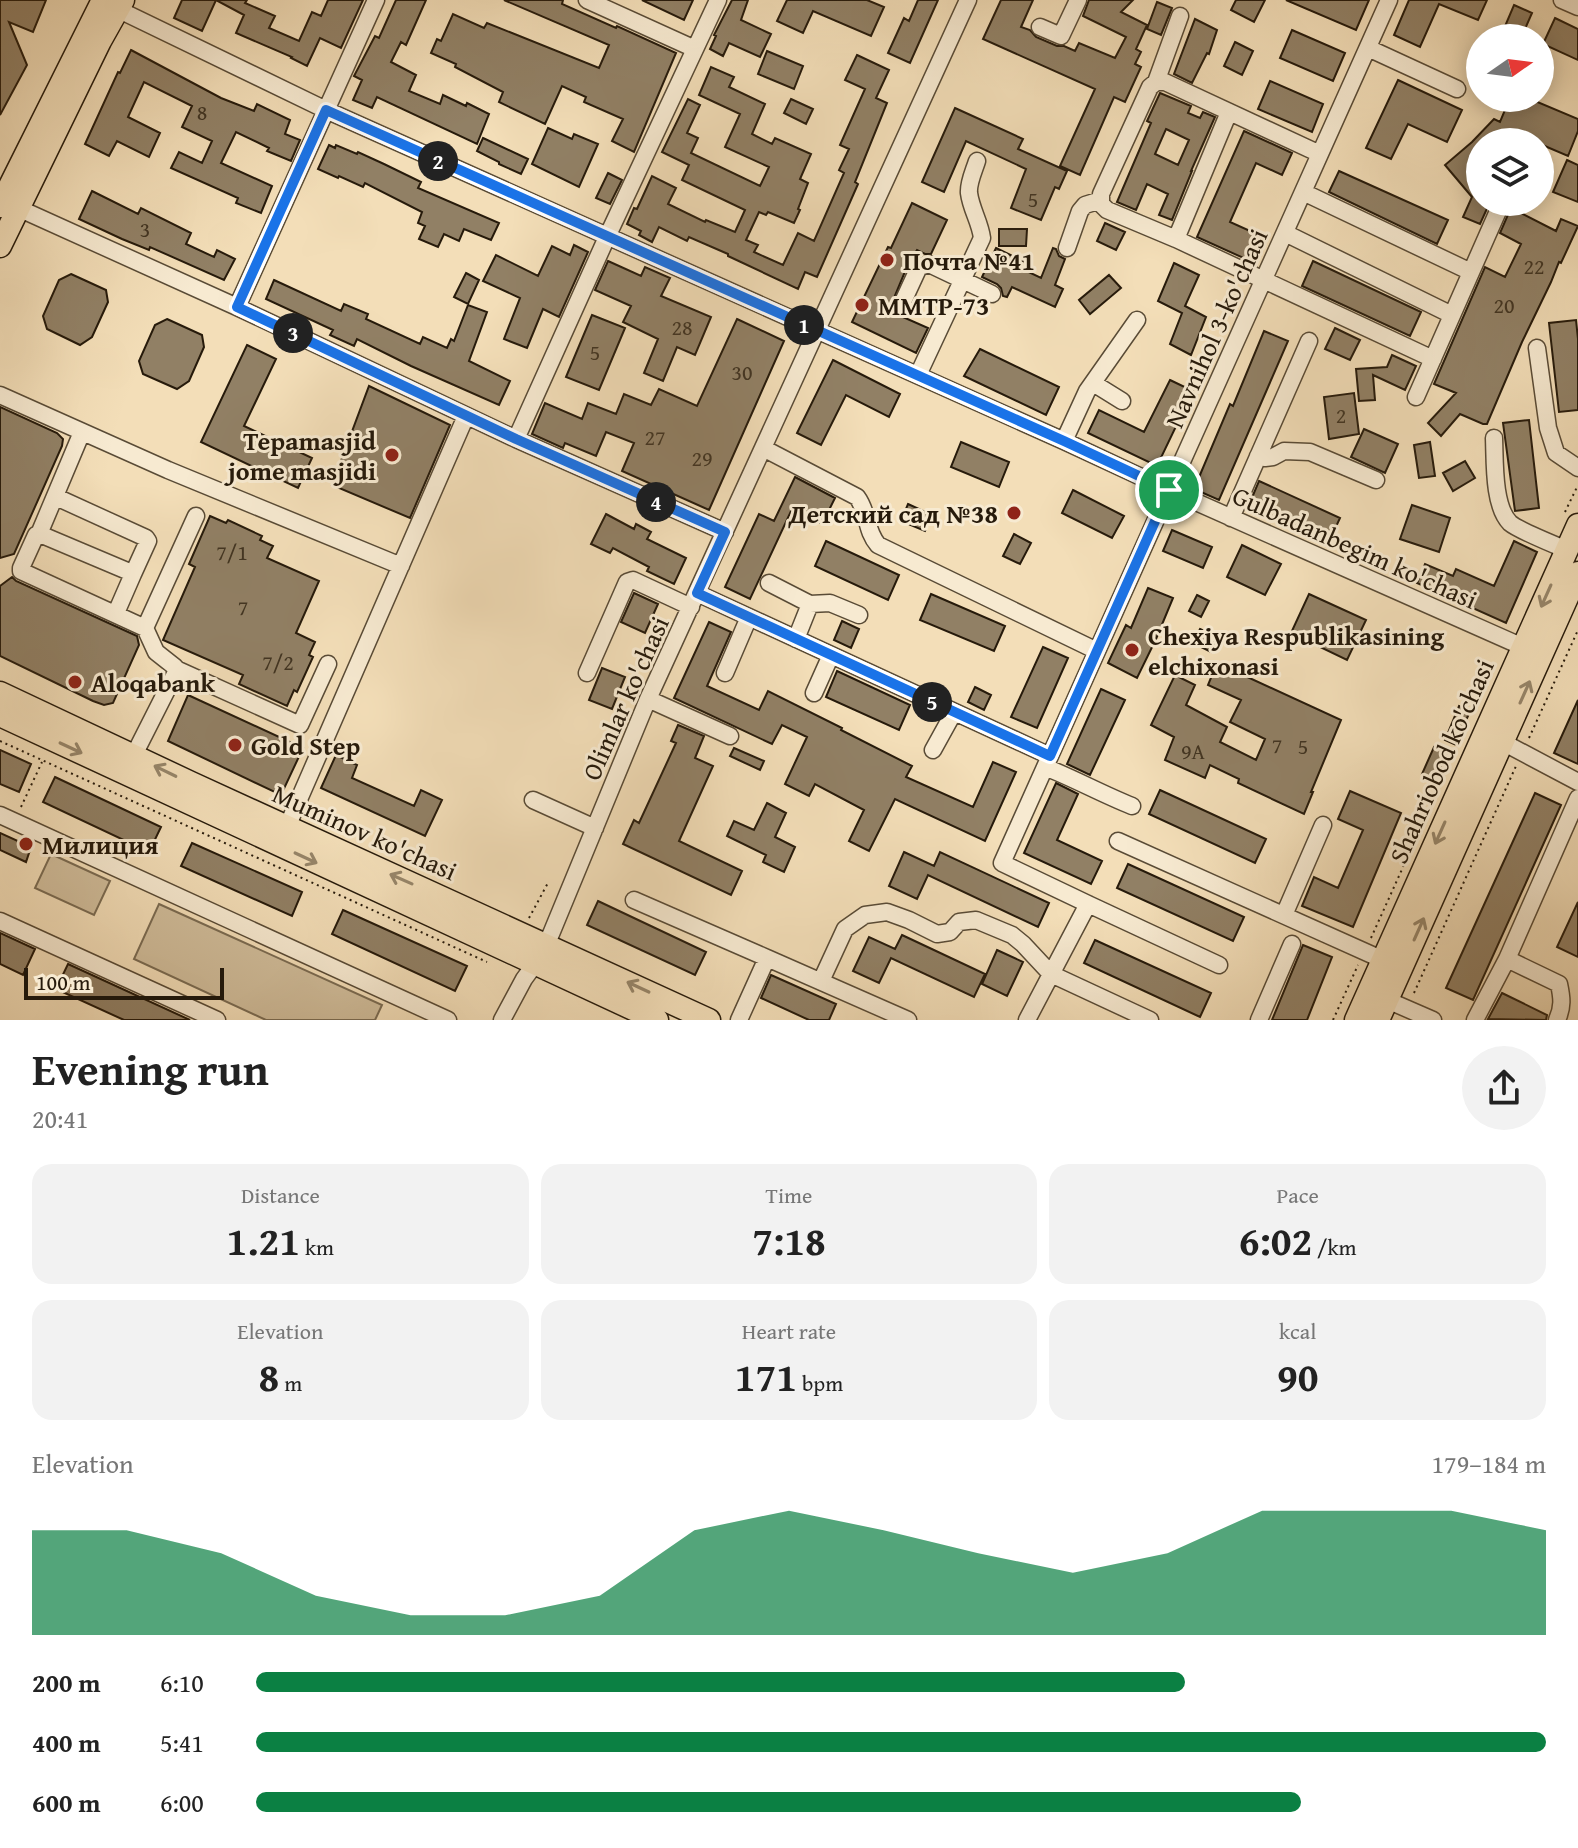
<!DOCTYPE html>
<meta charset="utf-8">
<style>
:root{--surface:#fff;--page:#f2f2f2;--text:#222;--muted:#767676;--accent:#0b8043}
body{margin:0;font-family:"Gentium Book Plus",serif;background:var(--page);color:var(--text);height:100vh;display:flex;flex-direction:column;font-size:30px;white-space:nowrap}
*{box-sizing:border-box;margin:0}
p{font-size:26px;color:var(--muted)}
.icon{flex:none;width:44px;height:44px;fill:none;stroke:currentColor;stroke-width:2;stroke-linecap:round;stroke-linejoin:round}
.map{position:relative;height:1020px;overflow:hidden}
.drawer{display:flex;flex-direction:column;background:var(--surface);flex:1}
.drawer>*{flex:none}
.needle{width:52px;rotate:76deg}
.tools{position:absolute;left:1466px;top:24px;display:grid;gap:16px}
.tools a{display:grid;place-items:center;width:88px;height:88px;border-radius:50%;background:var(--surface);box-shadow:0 4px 20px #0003;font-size:40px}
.scale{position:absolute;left:24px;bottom:20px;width:200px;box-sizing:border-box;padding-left:8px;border:4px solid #261a0b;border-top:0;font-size:22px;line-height:28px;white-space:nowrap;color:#261a0b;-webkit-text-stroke:6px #f7ead1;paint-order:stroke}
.pin{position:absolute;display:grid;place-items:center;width:68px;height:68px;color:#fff;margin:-34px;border:4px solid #fff;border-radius:50%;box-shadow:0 2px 8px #0007}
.km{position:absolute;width:40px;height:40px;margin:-20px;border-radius:50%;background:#222;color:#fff;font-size:22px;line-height:40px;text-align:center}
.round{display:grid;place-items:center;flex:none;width:84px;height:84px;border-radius:42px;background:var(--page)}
.overview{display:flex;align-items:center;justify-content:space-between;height:136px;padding:0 32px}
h1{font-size:44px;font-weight:600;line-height:60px}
.stats{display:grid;grid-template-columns:repeat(3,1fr);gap:12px;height:136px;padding:8px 32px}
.stats div{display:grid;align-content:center;border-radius:20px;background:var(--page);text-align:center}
.stats b{font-size:40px;font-weight:600}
.stats small{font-size:22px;font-weight:400}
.stats p{font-size:22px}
.chart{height:224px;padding:16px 32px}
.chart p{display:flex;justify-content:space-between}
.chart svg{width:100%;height:144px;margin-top:8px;fill:var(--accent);opacity:.7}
ul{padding:0 32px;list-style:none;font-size:26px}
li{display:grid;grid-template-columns:128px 96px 1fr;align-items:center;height:60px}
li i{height:20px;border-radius:10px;background:var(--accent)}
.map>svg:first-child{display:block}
</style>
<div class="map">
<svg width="1578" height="1020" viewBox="0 0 1578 1020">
<rect width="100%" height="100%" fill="#f3deb8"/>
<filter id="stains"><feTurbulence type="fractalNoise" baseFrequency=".0025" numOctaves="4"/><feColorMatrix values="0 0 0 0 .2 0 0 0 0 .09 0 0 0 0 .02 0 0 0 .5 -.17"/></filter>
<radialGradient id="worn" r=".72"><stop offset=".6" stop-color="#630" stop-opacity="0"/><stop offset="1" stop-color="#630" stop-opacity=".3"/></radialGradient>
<path fill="#d0bd9b" stroke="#7b6c53" stroke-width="2" d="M51 854 110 881 94 915 35 888Z
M159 904 382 1005 375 1020H266L134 959Z"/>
<path fill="#918065" stroke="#261a0b" stroke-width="2" fill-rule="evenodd" d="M0 0H46L33 32 9 22 27 65 0 115Z
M182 0H247L245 3 275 16 269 28 299 41 312 12 321 16 328 0H363L341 48 320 38 307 66 291 58 292 57 236 33 244 15 216 0 202 31 174 18Z
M396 0H426L406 45 401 42 391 62 416 75 409 91 440 104 443 95 466 106 467 103 489 114 477 144 377 97 372 108 353 100 362 80 354 76 375 36 379 38Z
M504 0H563L562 4 616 28 617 26 676 53 634 152 612 141 623 119 584 102 586 97 562 86 545 124 499 102 503 92 455 67 456 64 431 53 437 39 441 41 453 14 484 28 487 23 599 68 609 45Z
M642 0H693L684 20Z
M732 0H748L741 20 771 34 760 57 729 43 723 56 710 49 716 36 714 35Z
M787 0H867L884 7 871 36 813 11 803 33 777 21Z
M918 0H938L910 63 888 53 904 18 909 21Z
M1001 0H1033L1021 27 1030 30 1036 37 1057 46H1064L1075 51 1079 43 1115 58 1126 37 1083 16 1089 0H1133L1121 12 1147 25 1136 49 1141 52 1135 64 1141 67 1125 102 1114 97 1080 175 1060 166 1095 89 983 39Z
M1236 0H1265L1254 22 1231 10Z
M1286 0H1369L1356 30Z
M1409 0H1487L1478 20 1439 4 1420 47 1394 35Z
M1157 2 1172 8 1161 35 1147 29Z
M1514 5 1532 13 1521 38H1500Z
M1555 18 1578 29V60L1543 44Z
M1195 19 1217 30 1209 54 1207 53 1192 83 1174 74Z
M1292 30 1345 53 1333 81 1280 58Z
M1235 42 1253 51 1242 75 1224 66Z
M131 50 221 98 254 111 257 104 290 120 285 134 300 140 291 161 267 151 269 148 236 132 221 163 272 186 261 213 236 203 238 198 171 168 179 152 202 163 212 141 182 127 192 106 144 82 128 117 160 133 149 157 117 141 109 156 85 144 118 72 120 73Z
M767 51 803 66 794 89 758 74Z
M857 55 889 70 876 98 887 103 855 182 858 184 817 277 805 272 798 289 728 256V254L689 237 687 241 659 227 652 242 639 235 641 231 627 224 634 208 637 209 652 176 676 188 668 204 705 222 706 220 735 232 745 210 682 180 689 165 662 152 688 99 700 105 687 133 698 138 691 153 760 186 769 167 725 147 740 114 699 95 711 67 734 77 729 87 765 104 752 134 772 144 775 138 811 154 800 179 808 183 798 209 800 210 794 223 768 212 766 215 759 212 746 240 758 245 754 252 783 265 798 233 814 241 844 173 839 170 849 149 840 145 865 89 845 80Z
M1398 80 1462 110 1447 142 1408 124 1391 159 1366 148Z
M1270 81 1323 104 1312 132 1258 109Z
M1160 93 1191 106 1188 113 1200 118 1203 112 1215 117 1191 171H1192L1172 220 1159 215 1168 194 1147 184 1136 210 1117 202 1151 123 1147 121ZM1166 129 1189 140 1178 165 1155 154Z
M1510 98H1528L1578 119V131L1568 156 1540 144V142H1480V202H1490L1480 224 1463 217 1472 197 1445 165 1472 142 1494 119 1500 122Z
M791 99 813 109 806 124 784 113Z
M955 108 1023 139 1018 149 1067 171 1059 189 1055 187 1041 220 1011 208 1026 169 966 141 944 192 922 182Z
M548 128 572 139 574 134 598 144 579 187 532 164Z
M1244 131 1292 153 1282 175 1256 163 1230 222 1259 235 1248 260 1197 237Z
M483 138 528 159 521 174 499 164V162L477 151Z
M329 145 335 148 336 145 357 154 358 152 384 164 421 182 418 188 499 223 491 240 464 229 459 241 444 234 438 247 419 239 425 226 418 223 422 212 365 183 363 187 339 176 338 178 318 169Z
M1567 160 1578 165V202L1553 192Z
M1339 171 1448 220 1437 244 1329 192Z
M608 173 622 180 610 204 596 198Z
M92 191 138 214 141 208 191 233 186 244 214 257 217 250 235 259 224 280 150 247 149 250 122 239 79 219Z
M912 203 947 220 931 254H925L917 250 909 262 889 310 896 316 903 317 928 328 916 353 852 322 888 247 891 248Z
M1513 203 1517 205 1515 210 1556 231 1561 219 1578 226 1561 263 1559 262 1551 282 1522 342 1487 424H1483L1460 414 1441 436 1428 423 1456 393 1434 384 1485 267 1505 277 1521 244 1500 233Z
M1105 223 1125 232 1116 250 1097 241Z
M999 229H1027L1026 246H999Z
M574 245 588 252 559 317 543 309 527 348 504 339 520 298 483 281 496 255 538 276 552 246 570 255Z
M996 248 1023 261 1020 268 1041 278 1053 248 1056 249 1059 256 1065 259 1055 285 1063 289 1055 307 1012 287 1007 297 1003 296 1001 288 997 284 982 277Z
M608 261 641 276 645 267 670 278 661 296 711 317 695 355 677 347 663 381 644 373 658 339 623 322 631 306 595 290Z
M1313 261 1421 312 1410 336 1302 286Z
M1174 263 1199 275 1185 306 1206 317 1191 355 1170 344 1182 313 1158 301Z
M466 273 479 280 468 304 454 297Z
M71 274 106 290 108 302 92 337 80 345 47 329 43 316 59 280Z
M1109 275 1121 288 1090 314 1079 300Z
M274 280 341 311 344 304 368 314 366 319 420 344 423 337 447 348 451 339 454 341 468 305 487 312 469 361 510 381 499 405 411 366 357 339 354 346 330 335 333 330 266 299Z
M592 315 625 328 599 390 566 377Z
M167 319 202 335 204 347 189 381 177 389 143 374 139 361 155 325Z
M737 319 784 341 709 510 622 471 634 443 606 432 596 456 565 443 563 448 532 434 545 403 582 419 588 403 616 414 624 394 651 405 659 389 697 406Z
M1576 320 1578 339V410L1559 412 1549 323Z
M1335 328 1360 340 1350 360 1325 349Z
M1264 331 1288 341 1219 500 1194 489 1230 404 1233 406Z
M247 345 276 359 244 426 312 458 298 488 201 442Z
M980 349 1059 387 1046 415 964 376Z
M1392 355 1416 366 1405 390 1373 375 1375 400 1359 401 1356 369 1387 367Z
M833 360 900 394 889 417 846 395 821 445 797 433Z
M1170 380 1193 391 1157 466 1088 433 1099 410 1144 432Z
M369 386 450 425 410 518 332 485Z
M1354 393 1359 434 1329 439 1324 397Z
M0 407 57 433 63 439 62 446 14 554 0 558Z
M1529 420 1539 508 1515 511 1503 423Z
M1364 429 1398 444 1385 473 1351 457Z
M961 442 1009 462 999 487 951 467Z
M1430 442 1435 476 1419 478 1414 445Z
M1465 461 1475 478 1453 491 1443 473Z
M795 477 835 498 822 524 792 509 750 599 725 587 759 514 774 521Z
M1259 481 1340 518 1328 544 1248 507Z
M1073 490 1124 516 1112 538 1062 513Z
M908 504 932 515 925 531 901 521Z
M1412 505 1450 518 1439 552 1400 539Z
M606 514 634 529 636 524 651 532 647 539 686 558 674 584 647 571 649 567 613 548 610 553 591 544Z
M210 516 226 523 228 520 262 536 260 540 273 546 267 558 319 581 296 633 315 642 309 655 313 657 297 692 294 690 287 706 239 684 243 675 163 640 195 567 189 564Z
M1172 530 1212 547 1203 568 1163 551Z
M1014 534 1031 543 1020 564 1003 556Z
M826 541 899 575 888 600 815 566Z
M1514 541 1537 552 1506 623 1417 583 1425 564 1453 576 1456 569 1494 586Z
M1242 545 1281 564 1265 595 1227 577Z
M12 577 16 581 137 636 139 645 113 703 104 705 93 701 0 656V586Z
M1148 588 1173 598 1156 639 1137 678 1108 663 1126 625 1131 628Z
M634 593 658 604 645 633 621 622Z
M931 594 1005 626 994 651 920 620Z
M1309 594 1366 620 1347 660 1291 633Z
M1197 595 1209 601 1201 617 1189 611Z
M842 621 859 629 851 648 834 640Z
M709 622 731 632 707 686 759 710 768 691 842 728 841 730 912 766 906 777 973 807 993 762 1016 772 985 841 895 799 869 851 849 841 864 810 815 784 809 796 785 784 807 737 782 725 772 744 674 698Z
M1200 629 1218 638 1211 652 1193 643Z
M1043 647 1068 658 1037 728 1011 717Z
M1217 663 1341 720 1311 792H1313L1304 814 1238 783 1239 779 1210 765 1205 778 1165 760 1174 737 1151 725 1175 675 1195 685 1186 705 1227 727 1220 742 1256 760 1265 739 1230 722 1241 700 1208 685Z
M602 668 625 677 612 709 589 700Z
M837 671 910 705 899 730 826 697Z
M975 687 991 695 984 710 968 702Z
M1101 689 1125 700 1090 775 1067 764Z
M188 695 303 748 281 795 168 741Z
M1578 700V764L1554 753Z
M1459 706 1470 711 1456 745 1445 740Z
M678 725 704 736 695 758 713 766 679 841 742 871 731 895 623 844 634 820 639 823 676 743 671 741Z
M1434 747 1447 753 1434 780 1422 774Z
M734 748 764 761 760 770 730 756Z
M0 750 31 764 19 792 0 784Z
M336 755 357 765 352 778 414 806 421 790 442 800 425 836 321 788Z
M55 777 161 827 149 852 43 802Z
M1056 783 1078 794 1057 840 1102 861 1091 884 1024 853Z
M1160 790 1266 839 1255 863 1149 814Z
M1350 791 1401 813 1353 927 1302 906 1314 877 1338 888 1363 830 1338 819Z
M1535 793 1561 805 1473 1000 1446 988Z
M767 803 786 813 775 837 795 847 784 872 763 862 766 855 727 836 734 821 754 830Z
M0 833 31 847 26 862 0 850Z
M192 843 302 892 292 916 181 866Z
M904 852 934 866 940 852 1049 903 1038 927 928 875 917 899 889 886Z
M1128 864 1244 917 1233 941 1117 888Z
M598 901 706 952 695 975 587 925Z
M1578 902V957L1557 947Z
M343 910 467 966 455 991 332 934Z
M0 933 35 949 23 975 0 964Z
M902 935 985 974 974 997 891 958 879 983 853 971 869 937 895 949Z
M1095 940 1211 993 1200 1017 1084 963Z
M1303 945 1332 957 1307 1020H1272Z
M997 950 1023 962 1007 996 982 984Z
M68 964 190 1020H124L56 989Z
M771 975 836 1004 829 1020H809L761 998Z
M1502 993 1547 1015 1546 1020 1488 1019Z"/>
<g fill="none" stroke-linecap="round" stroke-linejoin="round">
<g stroke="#594b36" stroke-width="19">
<path id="minor" d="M587 0 695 49
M1562 0 1578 7
M111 6 326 110 1064 441 1169 490 1532 651
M1040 27 1061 36 1078 0
M1368 48 1457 89
M1156 82 1180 16
M1320 154 1165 82H1156L1150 87 1101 194V204L1107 210 1176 239 1433 359
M1303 192 1471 272
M18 208 237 307 516 439 725 532
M1285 233 1452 315
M1176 239 1229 112
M1067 248 1080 211 1085 205 1101 200
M901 306 919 267 929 264 992 294
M237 307 376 0
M1537 348 1548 428 1556 453 1578 468
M918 375 982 238C980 222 971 209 969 193 968 183 974 171 977 161
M1093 383 1122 401
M0 395 168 470 401 566
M1416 397 1502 202
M1494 438C1495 461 1493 506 1510 523 1518 530 1555 545 1567 550
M516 439 607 237 718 0
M1064 441 1087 391 1137 320
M763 448 857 497C869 513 865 530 878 545L1097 651
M1258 456 1265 458 1273 457 1284 451 1310 452 1376 480
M56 497 146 538 148 541 133 574
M1231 518 1309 341
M39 534 82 432
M769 583 810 604 796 639
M697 593 1050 756
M810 604 830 603 859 615
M116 613 133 574 132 573 42 535H36L21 568V571L145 628 156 652 175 667 176 672 134 755
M145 628 196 516
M176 669 300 725 328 664
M587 673 627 582 633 580 691 607
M725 673 749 617
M814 693 831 655
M648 699 730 736
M1495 738 1578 782
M933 750 954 712
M1045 767C1075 779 1102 794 1132 806
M533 800 595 828
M0 815 448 1020
M287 827 466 416
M1118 841 1390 963
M634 900 767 958
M1088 904 1219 965
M1284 915 1323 825
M0 921 217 1020
M1507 959 1559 984C1562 998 1563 1007 1557 1020
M821 981 845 929 865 915 887 912 909 920 937 934 950 932 959 922 976 920 1012 935 1023 944 1051 974 1150 1020
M1387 1000 1433 1020
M502 1020 524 979 535 964 551 934 648 699 968 0
M739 1020 767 958 908 1020
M1027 1020 1088 904 1002 863 1389 0
M1259 1020 1292 944
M1475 1020 1507 959 1578 798"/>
</g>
<g stroke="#261a0b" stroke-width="25">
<path id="major" d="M0 206 103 0
M0 246 100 41 123 0
M0 693 191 783 709 1020
M0 715 657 1020
M1356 1020 1578 525
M1378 1020 1578 573"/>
</g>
<path stroke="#261a0b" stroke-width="2" stroke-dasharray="2 4" stroke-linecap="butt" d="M1565 512 1578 485
M1529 738 1578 630
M0 741 487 962
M21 807 42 762
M529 918 549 881
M1371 938 1436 794
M1414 993 1516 766
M1333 1020 1358 965"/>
<use href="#minor" stroke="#f7ead1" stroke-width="16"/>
<use href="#major" stroke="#f3deb8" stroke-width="22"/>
</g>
<defs><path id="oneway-shaft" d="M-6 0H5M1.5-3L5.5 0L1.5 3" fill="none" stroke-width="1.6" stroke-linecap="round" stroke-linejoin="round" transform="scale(2)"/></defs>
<g stroke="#97866a">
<use href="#oneway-shaft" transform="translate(1546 596) rotate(114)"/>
<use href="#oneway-shaft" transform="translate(1525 692) rotate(-66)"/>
<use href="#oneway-shaft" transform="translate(71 748) rotate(25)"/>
<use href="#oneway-shaft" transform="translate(165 771) rotate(-154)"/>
<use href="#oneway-shaft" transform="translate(1440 833) rotate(114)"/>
<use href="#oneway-shaft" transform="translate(306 858) rotate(25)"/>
<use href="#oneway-shaft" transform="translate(401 879) rotate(-156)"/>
<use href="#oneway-shaft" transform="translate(1419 929) rotate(-66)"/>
<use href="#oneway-shaft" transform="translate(638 987) rotate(-155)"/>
</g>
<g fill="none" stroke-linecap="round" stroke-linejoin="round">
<g stroke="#fff" stroke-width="16">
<path id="route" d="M326 110 1064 441 1169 490 1050 756 697 593 725 532 516 439 237 307Z"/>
</g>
<use href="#route" stroke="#1a73e8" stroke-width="10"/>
</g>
<g fill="#8f2418" stroke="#f7ead1" stroke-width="3">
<circle cx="887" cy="260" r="8"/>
<circle cx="862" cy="305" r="8"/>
<circle cx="392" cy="455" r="8"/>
<circle cx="1014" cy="513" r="8"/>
<circle cx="1132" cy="650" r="8"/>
<circle cx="75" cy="682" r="8"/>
<circle cx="235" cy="745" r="8"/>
<circle cx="26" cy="844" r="8"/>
</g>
<g text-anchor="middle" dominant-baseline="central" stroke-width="6" stroke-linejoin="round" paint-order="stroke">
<g font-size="22" fill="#413422">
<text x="202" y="112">8</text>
<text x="1033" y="199">5</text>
<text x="145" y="229">3</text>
<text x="1534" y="266">22</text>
<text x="1504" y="305">20</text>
<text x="682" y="327">28</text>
<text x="595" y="352">5</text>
<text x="742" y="372">30</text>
<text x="1341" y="415">2</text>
<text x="655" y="437">27</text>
<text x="702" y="458">29</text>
<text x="232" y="552">7/1</text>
<text x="243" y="607">7</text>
<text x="278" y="662">7/2</text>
<text x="1277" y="745">7</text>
<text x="1303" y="746">5</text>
<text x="1193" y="751">9A</text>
</g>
<g font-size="26" font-weight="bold" fill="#261a0b" stroke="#f7ead1" text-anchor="start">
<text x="903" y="260">Почта №41</text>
<text x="878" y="305">MMTP-73</text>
<text x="376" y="440" text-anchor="end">Tepamasjid<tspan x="376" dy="30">jome masjidi</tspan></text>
<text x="998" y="513" text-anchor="end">Детский сад №38</text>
<text x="1148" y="635">Chexiya Respublikasining<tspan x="1148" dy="30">elchixonasi</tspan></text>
<text x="91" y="682">Aloqabank</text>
<text x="251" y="745">Gold Step</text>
<text x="42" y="844">Милиция</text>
</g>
<g font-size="26" fill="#261a0b" stroke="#f7ead1">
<text transform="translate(1216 328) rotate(-66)">Navnihol 3-ko'chasi</text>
<text transform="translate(1355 547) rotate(24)">Gulbadanbegim ko'chasi</text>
<text transform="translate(625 698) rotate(-66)">Olimlar ko'chasi</text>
<text transform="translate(1441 761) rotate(-66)">Shahriobod ko'chasi</text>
<text transform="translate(365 832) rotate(24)">Muminov ko'chasi</text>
</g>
</g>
<rect width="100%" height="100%" filter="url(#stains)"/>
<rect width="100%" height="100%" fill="url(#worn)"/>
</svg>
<div class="tools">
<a><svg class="needle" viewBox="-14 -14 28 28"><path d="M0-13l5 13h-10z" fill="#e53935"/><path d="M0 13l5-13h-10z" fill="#767676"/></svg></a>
<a><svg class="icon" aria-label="layers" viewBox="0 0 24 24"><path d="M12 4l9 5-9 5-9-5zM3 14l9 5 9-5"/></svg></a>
</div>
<div class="scale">100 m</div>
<div class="pin" style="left:1169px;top:490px;background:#1e9e55"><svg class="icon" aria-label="arrive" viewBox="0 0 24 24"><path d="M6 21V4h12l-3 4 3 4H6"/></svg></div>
<b class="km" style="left:804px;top:325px">1</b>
<b class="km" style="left:438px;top:161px">2</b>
<b class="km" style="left:293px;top:333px">3</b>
<b class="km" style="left:656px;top:502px">4</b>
<b class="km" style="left:932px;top:702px">5</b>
</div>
<section class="drawer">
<div class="overview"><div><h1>Evening run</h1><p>20:41</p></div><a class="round"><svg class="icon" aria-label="share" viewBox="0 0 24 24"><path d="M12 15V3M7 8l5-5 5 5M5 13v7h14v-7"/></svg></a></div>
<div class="stats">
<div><p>Distance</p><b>1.21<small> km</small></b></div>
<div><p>Time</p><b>7:18</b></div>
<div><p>Pace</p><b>6:02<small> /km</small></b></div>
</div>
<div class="stats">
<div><p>Elevation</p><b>8<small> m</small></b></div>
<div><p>Heart rate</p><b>171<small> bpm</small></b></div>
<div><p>kcal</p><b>90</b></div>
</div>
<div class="chart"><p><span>Elevation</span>179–184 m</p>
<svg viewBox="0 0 160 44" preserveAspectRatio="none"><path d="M0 44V12L10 12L20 19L30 32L40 38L50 38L60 32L70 12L80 6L90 12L100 19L110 25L120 19L130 6L140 6L150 6L160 12V44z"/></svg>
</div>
<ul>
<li><b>200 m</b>6:10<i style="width:72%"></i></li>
<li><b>400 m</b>5:41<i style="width:100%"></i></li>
<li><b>600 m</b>6:00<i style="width:81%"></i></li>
</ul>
</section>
